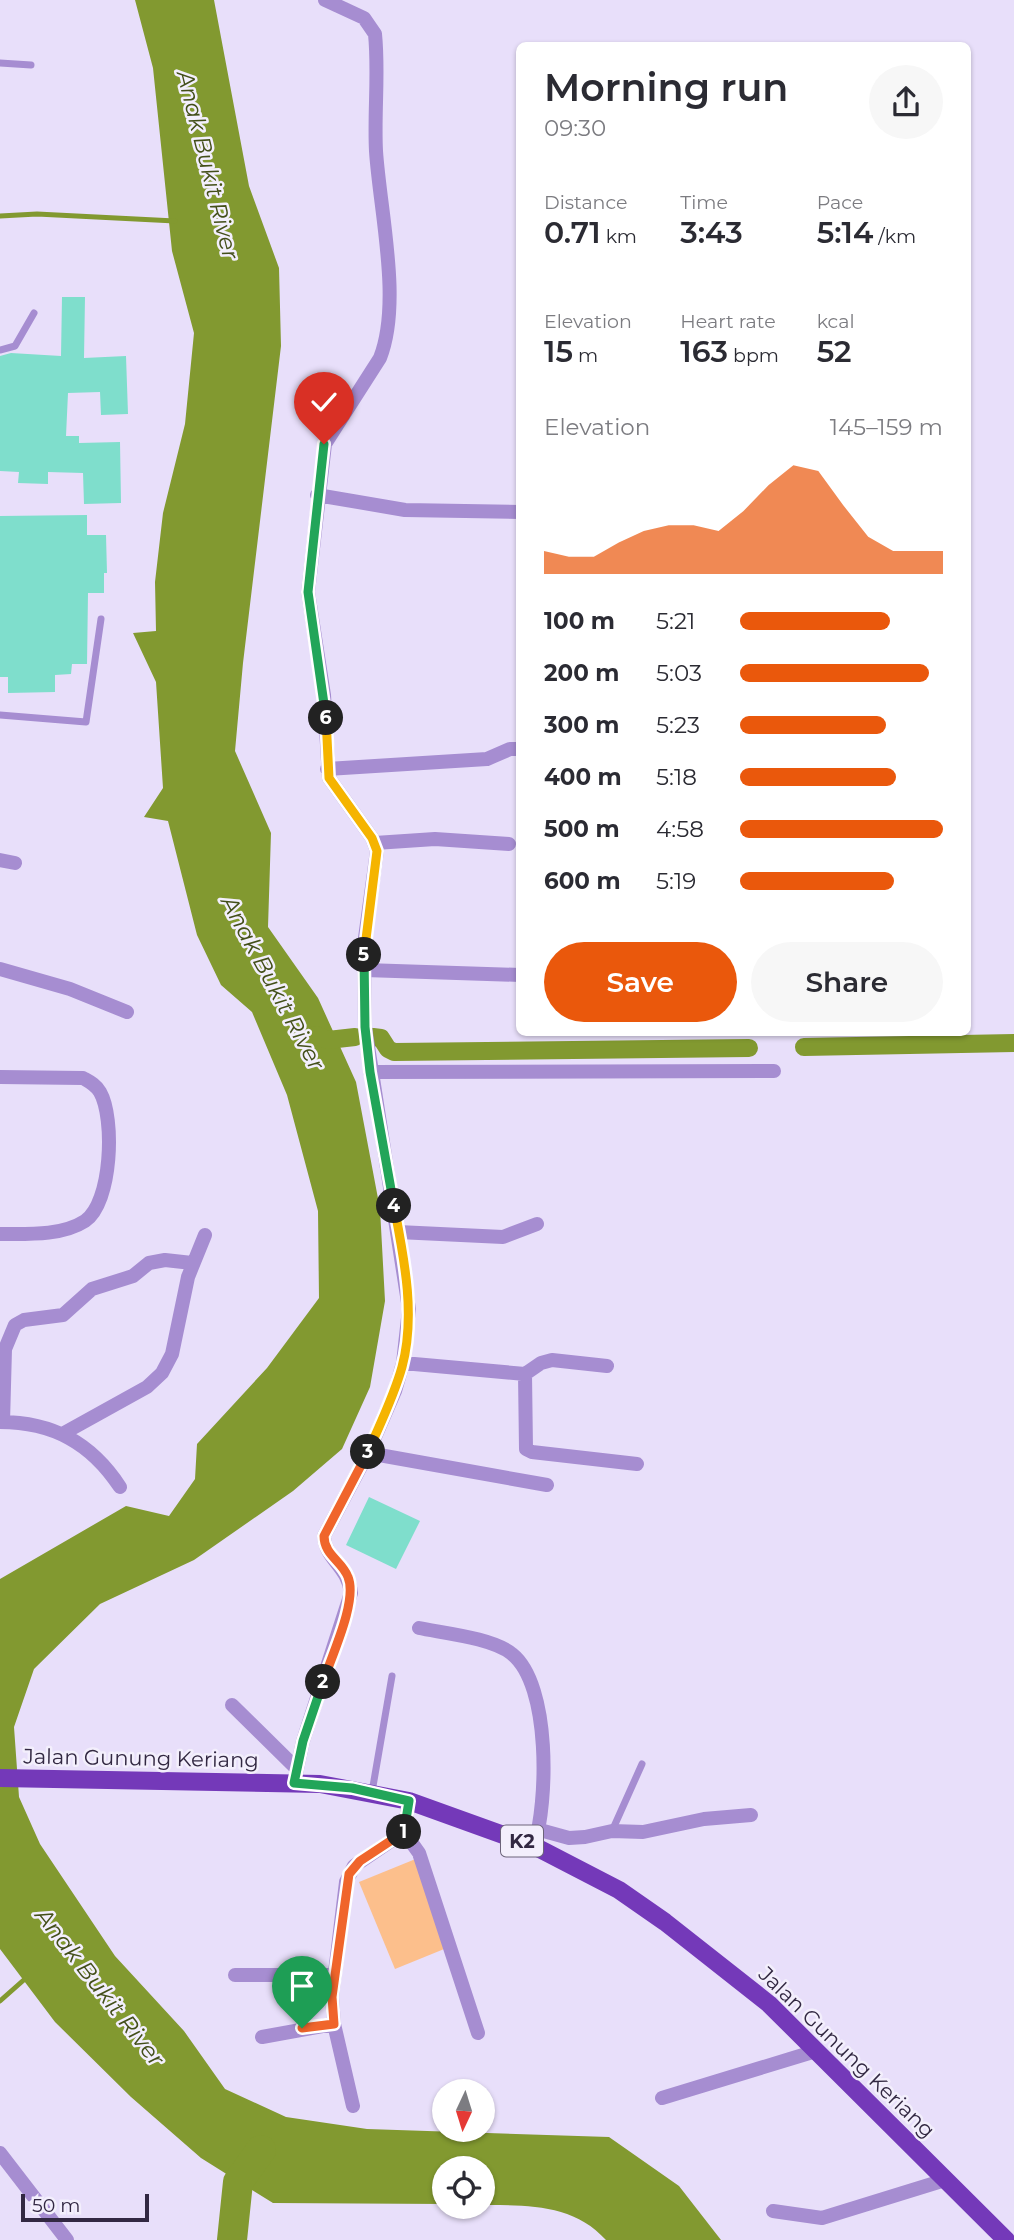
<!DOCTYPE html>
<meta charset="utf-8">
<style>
:root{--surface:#fff;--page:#f7f7f7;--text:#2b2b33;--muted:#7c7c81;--accent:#ea580c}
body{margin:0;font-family:Montserrat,sans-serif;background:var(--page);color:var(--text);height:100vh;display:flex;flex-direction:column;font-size:26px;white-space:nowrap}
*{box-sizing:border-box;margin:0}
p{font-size:23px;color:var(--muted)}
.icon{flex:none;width:38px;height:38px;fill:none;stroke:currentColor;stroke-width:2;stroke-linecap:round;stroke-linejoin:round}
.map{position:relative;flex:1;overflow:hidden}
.details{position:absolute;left:516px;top:42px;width:455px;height:994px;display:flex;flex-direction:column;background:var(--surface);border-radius:10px;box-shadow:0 2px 5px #0004}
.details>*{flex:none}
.needle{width:46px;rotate:184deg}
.controls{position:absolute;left:432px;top:2079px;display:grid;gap:14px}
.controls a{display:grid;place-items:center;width:63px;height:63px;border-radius:50%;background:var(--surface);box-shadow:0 2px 5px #0004;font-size:35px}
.scale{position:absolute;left:21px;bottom:18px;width:128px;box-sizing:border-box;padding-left:7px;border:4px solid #322842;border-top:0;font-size:19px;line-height:24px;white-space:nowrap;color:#322842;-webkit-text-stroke:5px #f3effc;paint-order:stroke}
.pin{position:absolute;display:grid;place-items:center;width:60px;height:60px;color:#fff;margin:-72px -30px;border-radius:50% 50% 50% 0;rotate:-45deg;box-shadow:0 0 7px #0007}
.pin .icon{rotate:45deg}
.km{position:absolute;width:35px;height:35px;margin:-18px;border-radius:50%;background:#222;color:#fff;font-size:19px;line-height:35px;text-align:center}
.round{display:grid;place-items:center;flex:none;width:74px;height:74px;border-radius:37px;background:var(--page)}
.head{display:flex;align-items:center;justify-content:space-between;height:119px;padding:0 28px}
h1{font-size:38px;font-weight:600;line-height:52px}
.figures{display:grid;grid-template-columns:repeat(3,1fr);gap:10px;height:119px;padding:7px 28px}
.figures div{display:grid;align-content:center}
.figures b{font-size:30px;font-weight:600}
.figures small{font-size:19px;font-weight:400}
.figures p{font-size:19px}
.chart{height:196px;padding:14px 28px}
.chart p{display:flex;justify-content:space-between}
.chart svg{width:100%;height:126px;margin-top:7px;fill:var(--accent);opacity:.7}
.button{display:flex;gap:14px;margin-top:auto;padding:14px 28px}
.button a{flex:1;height:80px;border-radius:42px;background:var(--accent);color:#fff;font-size:28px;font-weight:600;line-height:80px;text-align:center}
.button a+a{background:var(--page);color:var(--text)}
ul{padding:0 28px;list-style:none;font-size:23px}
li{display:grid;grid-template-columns:112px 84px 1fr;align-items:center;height:52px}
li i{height:18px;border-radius:9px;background:var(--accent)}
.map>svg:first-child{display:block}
</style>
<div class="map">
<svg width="1014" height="2240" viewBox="0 0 1014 2240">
<rect width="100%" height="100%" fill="#e8dffa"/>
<path fill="#fcbf8c" d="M418 1858 454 1945 395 1969 359 1882Z"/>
<path fill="#829930" d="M135 0H214L249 186 279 268 281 346 243 663 235 751 271 833 268 927 318 998 356 1082 380 1209 385 1301 370 1387 342 1449 293 1491 194 1560 100 1604 34 1669 14 1727 19 1797 40 1844 115 1956 184 2031 225 2089 286 2117 367 2129 609 2137 679 2186 721 2240H606C574 2204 528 2205 483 2205V2168H444V2204L273 2203 201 2158 131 2097 55 2022 0 1949V1579L126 1506 169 1516 195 1479 197 1444 267 1368 319 1298 318 1211 287 1095 252 1012 221 985 197 935 168 821 144 817 163 788 156 682 133 633 156 631 155 582 163 513 185 424 194 333 172 251 153 68Z"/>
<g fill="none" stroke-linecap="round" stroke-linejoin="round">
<path stroke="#829930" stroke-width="5" d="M0 216 37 214 175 221
M0 2001 26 1978"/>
<path stroke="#829930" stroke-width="18" d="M315 1035 328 1040 355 1037
M373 1037 381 1038 388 1049 394 1052 749 1048
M804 1047 1014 1043"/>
<path stroke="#829930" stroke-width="30" d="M232 2240 238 2182 261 2150"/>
</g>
<path fill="#7fdecc" d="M62 297H85L84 358 126 356 128 414 101 415 100 392 68 393 66 436H79V443L120 442 121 503 84 504 83 473 48 472V484L18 483 19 472 0 471V356L11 353 61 356Z
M87 515V535H106L107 573H104V593H88L87 664H72L71 674 55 675V692L8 693V677H0V516Z
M369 1497 420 1521 396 1569 346 1545Z"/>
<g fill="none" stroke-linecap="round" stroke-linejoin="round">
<path stroke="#a68dd1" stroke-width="7" d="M0 63 31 65
M0 350 15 346 34 313
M0 715 86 722 101 619
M372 1792 392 1676
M612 1831 642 1764"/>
<path stroke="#a68dd1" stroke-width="14" d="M317 495 405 510 520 512
M327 769 487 759 510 749H520
M375 843 435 839 509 844
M0 860 15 863
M0 969 70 989 127 1012
M365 970 520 975
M370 1072 774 1071
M0 1077 83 1078C90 1082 96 1085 100 1092 115 1118 112 1203 85 1221 62 1236 27 1234 0 1234
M398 1232 503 1237 537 1224
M403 1363 525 1374 541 1363 552 1360 607 1366
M525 1374 526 1449 532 1452 637 1464
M0 1422C53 1422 91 1443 120 1487
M3 1422 5 1349 15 1325 24 1320 63 1315 92 1289 133 1276 149 1263 165 1260 192 1263
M64 1433 147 1387 162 1373 172 1354 188 1277 205 1235
M368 1453 547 1485
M419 1628C443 1633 493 1638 512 1654 551 1685 548 1803 534 1846
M232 1705 296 1768
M294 1783 303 1741 351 1593C348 1566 325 1559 324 1536L368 1453 395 1391 403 1363 409 1309 365 1027 364 945 377 851 372 838 329 778 324 695 308 592 325 444 380 358C402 302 380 212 376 151 374 112 379 73 375 34L364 18 325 0
M540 1830 569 1838 585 1837 612 1831 643 1832 704 1819 751 1815
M404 1832 419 1853 478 2033
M235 1975H334
M262 2037 334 2024
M662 2098 816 2051
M353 2106 334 2024 332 1997 346 1882 354 1866 404 1832 409 1801
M0 2153 67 2240
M773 2211 822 2218 945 2180"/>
<path stroke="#7439b9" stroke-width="18" d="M0 1778 320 1784 409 1801 534 1846 619 1890 665 1922 769 2004 1006 2240"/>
</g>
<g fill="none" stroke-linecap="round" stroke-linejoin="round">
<g stroke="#fff" stroke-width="14">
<path id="split-1" d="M302 2028 334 2024 332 1997 349 1874 360 1861 404 1832"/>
</g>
<g stroke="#fff" stroke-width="14">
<path id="split-2" d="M323 1682 303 1741 294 1783 352 1788 409 1801 404 1832"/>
</g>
<g stroke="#fff" stroke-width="14">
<path id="split-3" d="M323 1682C331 1657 358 1601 348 1577 342 1561 324 1555 324 1536L368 1452"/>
</g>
<g stroke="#fff" stroke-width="14">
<path id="split-4" d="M368 1452C380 1424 394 1396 402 1367 416 1315 404 1258 394 1206"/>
</g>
<g stroke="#fff" stroke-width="14">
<path id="split-5" d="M364 955 365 1027 370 1072 394 1206"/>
</g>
<g stroke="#fff" stroke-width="14">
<path id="split-6" d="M326 718 329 778 372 838 377 851 364 955"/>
</g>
<g stroke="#fff" stroke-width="14">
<path id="split-7" d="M324 444 308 592 326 718"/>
</g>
<use href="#split-1" stroke="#f0652b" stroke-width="9"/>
<use href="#split-2" stroke="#22a559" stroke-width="9"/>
<use href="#split-3" stroke="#f0652b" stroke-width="9"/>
<use href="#split-4" stroke="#f5b400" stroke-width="9"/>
<use href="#split-5" stroke="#22a559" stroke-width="9"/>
<use href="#split-6" stroke="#f5b400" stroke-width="9"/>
<use href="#split-7" stroke="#22a559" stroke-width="9"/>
</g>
<g text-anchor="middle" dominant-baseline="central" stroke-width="5" stroke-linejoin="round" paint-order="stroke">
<rect fill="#f3effc" stroke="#6c647a" stroke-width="2" x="501" y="1825.5" width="42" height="31" rx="5"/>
<g font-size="19" font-weight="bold" fill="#322842">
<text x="522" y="1841">K2</text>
</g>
<g font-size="21" fill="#322842" stroke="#f3effc">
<text transform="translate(141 1758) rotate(1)">Jalan Gunung Keriang</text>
<text transform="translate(847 2052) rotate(44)">Jalan Gunung Keriang</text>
</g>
<g font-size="23" font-style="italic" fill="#434f19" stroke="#f3effc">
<text transform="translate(208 165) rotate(76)">Anak Bukit River</text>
<text transform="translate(273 983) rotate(62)">Anak Bukit River</text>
<text transform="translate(100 1987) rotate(52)">Anak Bukit River</text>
</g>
</g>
</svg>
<div class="controls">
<a><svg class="needle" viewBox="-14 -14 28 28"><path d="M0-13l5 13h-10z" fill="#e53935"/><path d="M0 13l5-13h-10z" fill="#7c7c81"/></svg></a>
<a><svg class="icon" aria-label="locate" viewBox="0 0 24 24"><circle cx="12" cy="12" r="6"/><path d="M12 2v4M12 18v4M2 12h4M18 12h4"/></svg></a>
</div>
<div class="scale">50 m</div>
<div class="pin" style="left:302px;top:2028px;background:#1e9e55"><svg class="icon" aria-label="arrive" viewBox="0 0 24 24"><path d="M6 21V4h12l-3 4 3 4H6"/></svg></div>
<div class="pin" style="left:324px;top:444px;background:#d93025"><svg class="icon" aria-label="check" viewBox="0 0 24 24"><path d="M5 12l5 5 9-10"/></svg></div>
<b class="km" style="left:404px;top:1832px">1</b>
<b class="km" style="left:323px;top:1682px">2</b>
<b class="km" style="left:368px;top:1452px">3</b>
<b class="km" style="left:394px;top:1206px">4</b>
<b class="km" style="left:364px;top:955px">5</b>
<b class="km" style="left:326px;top:718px">6</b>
<section class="details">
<div class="head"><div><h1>Morning run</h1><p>09:30</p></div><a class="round"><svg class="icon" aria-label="share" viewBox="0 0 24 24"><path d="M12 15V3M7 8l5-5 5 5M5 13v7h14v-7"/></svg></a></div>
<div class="figures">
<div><p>Distance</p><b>0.71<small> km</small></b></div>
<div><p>Time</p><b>3:43</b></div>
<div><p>Pace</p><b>5:14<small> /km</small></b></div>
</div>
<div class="figures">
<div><p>Elevation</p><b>15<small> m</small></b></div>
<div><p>Heart rate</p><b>163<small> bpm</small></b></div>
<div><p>kcal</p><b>52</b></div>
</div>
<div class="chart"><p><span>Elevation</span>145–159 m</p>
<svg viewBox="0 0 160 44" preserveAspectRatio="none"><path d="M0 44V36L10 38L20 38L30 33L40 29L50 27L60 27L70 29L80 22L90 13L100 6L110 8L120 20L130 31L140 36L150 36L160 36V44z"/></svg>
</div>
<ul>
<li><b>100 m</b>5:21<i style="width:74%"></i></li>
<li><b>200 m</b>5:03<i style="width:93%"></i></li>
<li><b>300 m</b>5:23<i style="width:72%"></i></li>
<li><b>400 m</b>5:18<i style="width:77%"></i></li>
<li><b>500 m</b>4:58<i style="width:100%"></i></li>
<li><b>600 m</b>5:19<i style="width:76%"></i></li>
</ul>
<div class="button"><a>Save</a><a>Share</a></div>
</section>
</div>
